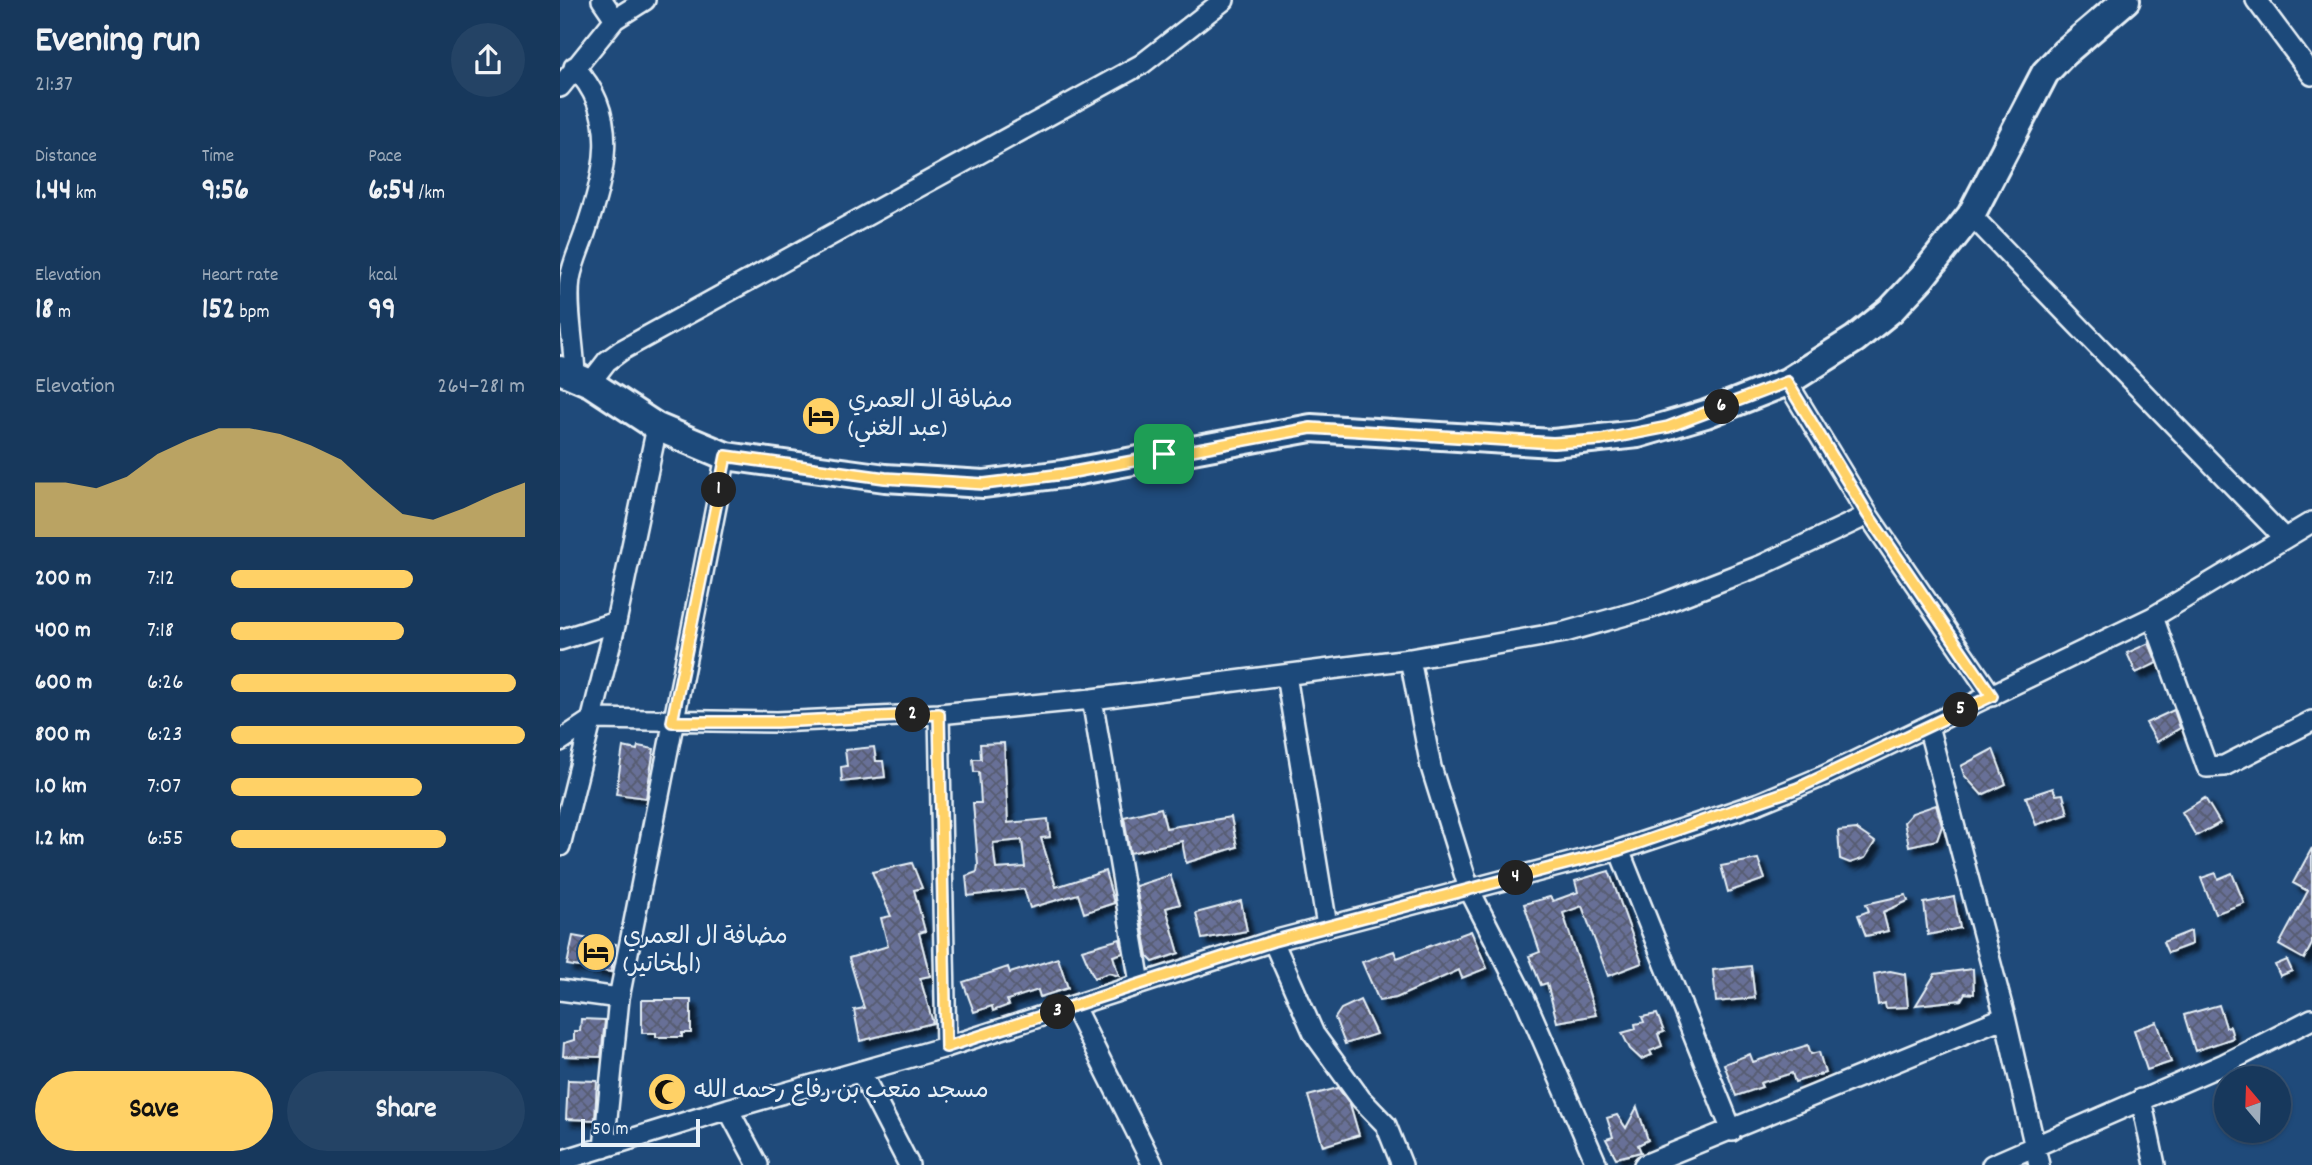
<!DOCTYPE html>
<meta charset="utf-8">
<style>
:root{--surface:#17385c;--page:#244365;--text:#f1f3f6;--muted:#9eacbb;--line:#365272;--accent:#ffd166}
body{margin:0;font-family:Dekko,"Playpen Sans Arabic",sans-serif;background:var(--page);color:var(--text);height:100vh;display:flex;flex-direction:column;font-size:26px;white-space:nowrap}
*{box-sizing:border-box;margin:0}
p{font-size:23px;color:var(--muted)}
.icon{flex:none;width:38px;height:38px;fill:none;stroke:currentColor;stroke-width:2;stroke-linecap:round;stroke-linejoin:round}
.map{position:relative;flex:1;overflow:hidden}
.side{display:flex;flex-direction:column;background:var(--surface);width:560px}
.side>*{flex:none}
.needle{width:46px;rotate:341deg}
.controls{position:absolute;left:1654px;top:1066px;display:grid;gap:14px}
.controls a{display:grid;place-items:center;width:77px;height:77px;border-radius:50%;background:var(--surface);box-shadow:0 2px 5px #0004,0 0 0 2px var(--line);font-size:35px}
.scale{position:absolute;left:21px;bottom:18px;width:119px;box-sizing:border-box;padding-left:7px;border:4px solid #e8f1f8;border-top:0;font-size:19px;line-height:24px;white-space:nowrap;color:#e8f1f8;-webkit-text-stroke:5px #1f4a7a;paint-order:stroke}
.pin{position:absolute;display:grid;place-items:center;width:60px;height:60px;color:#fff;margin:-30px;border-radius:14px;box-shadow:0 4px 10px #0006}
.km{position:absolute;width:35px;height:35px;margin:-18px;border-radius:50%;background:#222;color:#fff;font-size:19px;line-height:35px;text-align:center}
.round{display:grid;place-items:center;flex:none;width:74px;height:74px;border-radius:37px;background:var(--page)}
.head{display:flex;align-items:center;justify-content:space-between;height:119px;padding:0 35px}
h1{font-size:38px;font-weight:700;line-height:52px}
.stats{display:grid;grid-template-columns:repeat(3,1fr);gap:10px;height:119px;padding:7px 35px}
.stats div{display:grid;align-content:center}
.stats b{font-size:30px;font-weight:700}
.stats small{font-size:19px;font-weight:400}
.stats p{font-size:19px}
.chart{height:196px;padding:14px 35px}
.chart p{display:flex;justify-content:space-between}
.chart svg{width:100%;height:126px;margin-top:7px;fill:var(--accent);opacity:.7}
.action{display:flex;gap:14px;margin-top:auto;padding:14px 35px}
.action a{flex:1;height:80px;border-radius:42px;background:var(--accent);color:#111;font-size:28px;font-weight:700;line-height:80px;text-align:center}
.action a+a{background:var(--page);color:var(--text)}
ul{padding:0 35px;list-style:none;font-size:23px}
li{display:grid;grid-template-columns:112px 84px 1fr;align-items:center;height:52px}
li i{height:18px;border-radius:9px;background:var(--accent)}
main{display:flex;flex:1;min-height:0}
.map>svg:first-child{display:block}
</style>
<main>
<section class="side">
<div class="head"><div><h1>Evening run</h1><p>21:37</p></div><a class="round"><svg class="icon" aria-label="share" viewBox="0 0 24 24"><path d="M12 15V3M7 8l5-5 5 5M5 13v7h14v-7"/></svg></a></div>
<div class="stats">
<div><p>Distance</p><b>1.44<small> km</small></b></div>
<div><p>Time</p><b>9:56</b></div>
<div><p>Pace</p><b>6:54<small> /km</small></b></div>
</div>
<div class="stats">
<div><p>Elevation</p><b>18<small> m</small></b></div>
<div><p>Heart rate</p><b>152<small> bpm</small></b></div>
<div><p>kcal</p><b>99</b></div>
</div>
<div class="chart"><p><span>Elevation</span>264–281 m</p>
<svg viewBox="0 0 160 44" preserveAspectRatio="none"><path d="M0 44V25L10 25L20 27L30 23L40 15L50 10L60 6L70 6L80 8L90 12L100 17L110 27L120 36L130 38L140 34L150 29L160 25V44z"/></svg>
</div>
<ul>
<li><b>200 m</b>7:12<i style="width:62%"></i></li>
<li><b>400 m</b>7:18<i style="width:59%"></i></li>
<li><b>600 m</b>6:26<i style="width:97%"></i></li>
<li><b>800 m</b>6:23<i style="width:100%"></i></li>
<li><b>1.0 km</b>7:07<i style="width:65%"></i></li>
<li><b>1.2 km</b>6:55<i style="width:73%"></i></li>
</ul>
<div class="action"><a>Save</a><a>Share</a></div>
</section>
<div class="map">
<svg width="1752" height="1165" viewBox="0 0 1752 1165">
<defs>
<pattern id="building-cross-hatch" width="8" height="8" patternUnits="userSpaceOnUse" patternTransform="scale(1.75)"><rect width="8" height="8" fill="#677097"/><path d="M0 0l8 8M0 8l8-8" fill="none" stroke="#565c70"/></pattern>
<filter id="shadow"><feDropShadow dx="6" dy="6" stdDeviation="2" flood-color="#0009"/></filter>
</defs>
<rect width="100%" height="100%" fill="#1f4a7a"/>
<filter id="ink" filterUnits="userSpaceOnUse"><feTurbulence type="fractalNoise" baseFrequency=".0143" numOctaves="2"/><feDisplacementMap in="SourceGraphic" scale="14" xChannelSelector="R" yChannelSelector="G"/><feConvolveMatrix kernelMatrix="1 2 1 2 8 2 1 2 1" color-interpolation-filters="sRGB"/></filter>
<g filter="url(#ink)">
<path fill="url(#building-cross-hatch)" stroke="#e8f1f8" stroke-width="2" fill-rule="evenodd" filter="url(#shadow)" d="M1589 643 1597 663 1576 673 1567 653Z
M1614 710 1620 728 1597 742 1586 723Z
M444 743 448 823 488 819 490 837 481 838 496 887 545 871 554 903 524 913 518 894 470 908 464 889 408 896 406 876 417 872 418 865 413 803H421L419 772H414L413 759H421L420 744ZM462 840 465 867 436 869 433 843Z
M78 746 94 749 86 798 56 794 63 747 77 750Z
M314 747 316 761H323L325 777 282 782 281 767 287 766 285 750Z
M1433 749 1446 784 1422 795 1404 775 1401 766Z
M1493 788 1496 795 1503 794 1508 814 1476 825 1466 797Z
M1645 798 1660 823 1636 836 1622 812Z
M1376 805 1382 826 1377 840 1349 846 1344 822 1352 813Z
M601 808 606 828 671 817 677 847 626 863 622 841 570 853 564 817Z
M1296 829 1315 842 1305 858 1290 863 1280 859 1278 831Z
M1752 848V944L1744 959 1719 945 1748 891 1733 883Z
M1198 859 1205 879 1168 892 1161 866Z
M352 863 362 888 354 890 365 931 359 933 370 976 360 978 373 1023 300 1041 294 1010 304 1008 289 958 328 946 321 918 331 916 312 872Z
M1049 871 1082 963 1048 976 1022 906 1003 913 1036 1015 997 1022 987 983 981 985 969 956 980 952 964 904 990 897 993 901 1018 892 1015 881Z
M1656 873 1658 879 1672 873 1684 903 1655 914 1641 878Z
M610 875 620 904 606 908 619 953 593 962 588 957 576 886Z
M1346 895 1348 901 1323 912 1328 931 1306 936 1298 915 1309 911 1306 904Z
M1394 897 1400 928 1368 935 1364 903Z
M681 901 687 931 642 939 636 913Z
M911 931 927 968 902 978 899 970 836 998 819 1001 802 962 834 951 837 958Z
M1631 931 1632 944 1608 953 1603 942Z
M13 936 56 944 51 972 7 965Z
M560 939 563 953 553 956 559 976 549 973 534 978 522 950Z
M498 958 508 988 480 997 478 990 447 1000 449 1005 433 1011 432 1006 414 1012 403 982 448 967 450 973Z
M1727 960 1732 971 1720 976 1715 965Z
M1191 966 1195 998 1156 1002 1153 970Z
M1413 969 1414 994 1405 993 1401 1000 1356 1005 1375 974Z
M1330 971 1345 974 1348 1007 1326 1008 1325 1003 1318 1005 1314 974Z
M82 1000H131V1033H122V1037H96V1033H82Z
M800 1000 816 1034 785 1044 775 1018 781 1009Z
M1659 1005 1666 1027 1670 1026 1673 1038 1635 1051 1624 1015Z
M1097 1014 1104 1032 1098 1034 1102 1046 1090 1051 1092 1055 1081 1059 1070 1049 1062 1033 1076 1029 1075 1024 1084 1022 1082 1017Z
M21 1019 45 1020 41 1057 3 1056 4 1043 14 1040V1031H20Z
M1597 1022 1611 1062 1587 1070 1574 1030Z
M1248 1045 1251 1054 1259 1052 1265 1073 1235 1082 1232 1073 1200 1083 1202 1087 1176 1096 1164 1064 1190 1054 1193 1062Z
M8 1080 37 1081 35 1120 6 1119Z
M778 1088 790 1104 799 1135 763 1146 748 1096Z
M1077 1107 1088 1140 1078 1145 1081 1152 1056 1158 1046 1139 1053 1137 1047 1118 1057 1115 1066 1128Z"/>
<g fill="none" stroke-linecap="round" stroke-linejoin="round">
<g stroke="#e8f1f8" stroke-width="24">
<path id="street" d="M42 0 55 19
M1696 0 1752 75
M14 67C62 116 44 176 25 233 20 248 13 262 10 279 6 306 14 345 15 374
M0 87 55 19 85 0
M1411 215 1724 538
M1227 382 1308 515 1432 696
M30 383 47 361 62 350 582 64 664 0
M1593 617 1647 767 1664 766 1752 721
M0 640 56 622
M850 659 871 767 909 889 964 997 1037 1165
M726 675 767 926
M532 699 580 983
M379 714 386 1047
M1368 726 1445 1017 1479 1165
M0 741 33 719 217 722 379 714 532 699 850 659 1005 632 1091 608 1202 565 1308 515
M0 846 56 622 97 427
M1059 850 1172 1131
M713 941 754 1034 801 1099 826 1125 842 1165
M0 990 59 998
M514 1007 593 1165
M301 1072 349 1165
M1581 1099 1595 1165
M168 1109 198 1165
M44 1148 59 998 166 456
M0 1161 168 1109 386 1047 713 941 1059 850 1199 803 1266 775 1593 617 1752 522
M1084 1165 1445 1017
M1432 1165 1664 1064 1752 1019"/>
</g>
<g stroke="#e8f1f8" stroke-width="32">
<path id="secondary" d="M0 370 30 383 97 427 166 456 325 478 424 484 503 474 751 428 993 443 1078 434 1146 414 1227 382 1295 339 1331 310 1362 277 1411 215 1485 73 1504 53 1566 0"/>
</g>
<use href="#street" stroke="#1f4a7a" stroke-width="19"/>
<use href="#secondary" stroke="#1f4a7a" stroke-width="26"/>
</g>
</g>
<g fill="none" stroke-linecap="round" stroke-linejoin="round" filter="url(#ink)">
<g stroke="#fff" stroke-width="14">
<path id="route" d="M1227 382 1308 515 1432 696 1238 788 1059 850 713 941 386 1047 379 714 217 722H112L166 456 325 478 424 484 503 474 751 428 993 443 1041 440 1108 427Z"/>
</g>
<use href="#route" stroke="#ffd166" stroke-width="9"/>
</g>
<defs>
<g id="hotel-disc" transform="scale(2.0125)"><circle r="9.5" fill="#ffd166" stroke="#1f4a7a"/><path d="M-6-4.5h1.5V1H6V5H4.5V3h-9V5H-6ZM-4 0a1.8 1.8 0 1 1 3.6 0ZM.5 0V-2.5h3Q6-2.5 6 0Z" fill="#111"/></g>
<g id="mosque-disc" transform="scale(2.0125)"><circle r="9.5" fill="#ffd166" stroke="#1f4a7a"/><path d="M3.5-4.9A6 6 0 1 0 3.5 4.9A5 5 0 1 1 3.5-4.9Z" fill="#111"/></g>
</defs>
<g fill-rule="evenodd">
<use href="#hotel-disc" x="261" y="416"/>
<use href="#hotel-disc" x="36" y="952"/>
<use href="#mosque-disc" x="107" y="1092"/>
</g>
<g text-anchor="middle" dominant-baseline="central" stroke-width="5" stroke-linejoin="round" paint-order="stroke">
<g font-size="24" fill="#e8f1f8" stroke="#1f4a7a" text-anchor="start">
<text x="288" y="402">مضافة ال العمري<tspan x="288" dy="28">(عبد الغني)</tspan></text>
<text x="63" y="938">مضافة ال العمري<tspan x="63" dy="28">(المخاتير)</tspan></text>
<text x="134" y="1092">مسجد متعب بن رفاع رحمه الله</text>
</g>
</g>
</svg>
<div class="controls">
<a><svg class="needle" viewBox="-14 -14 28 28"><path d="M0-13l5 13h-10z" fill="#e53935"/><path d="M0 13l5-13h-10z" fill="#9eacbb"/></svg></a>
</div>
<div class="scale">50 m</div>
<div class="pin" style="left:604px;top:454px;background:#1e9e55"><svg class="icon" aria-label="arrive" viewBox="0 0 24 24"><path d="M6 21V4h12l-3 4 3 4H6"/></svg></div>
<b class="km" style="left:159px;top:490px">1</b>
<b class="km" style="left:353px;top:715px">2</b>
<b class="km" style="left:498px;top:1012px">3</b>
<b class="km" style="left:956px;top:878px">4</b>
<b class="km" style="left:1401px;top:710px">5</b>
<b class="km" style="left:1162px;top:407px">6</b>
</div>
</main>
